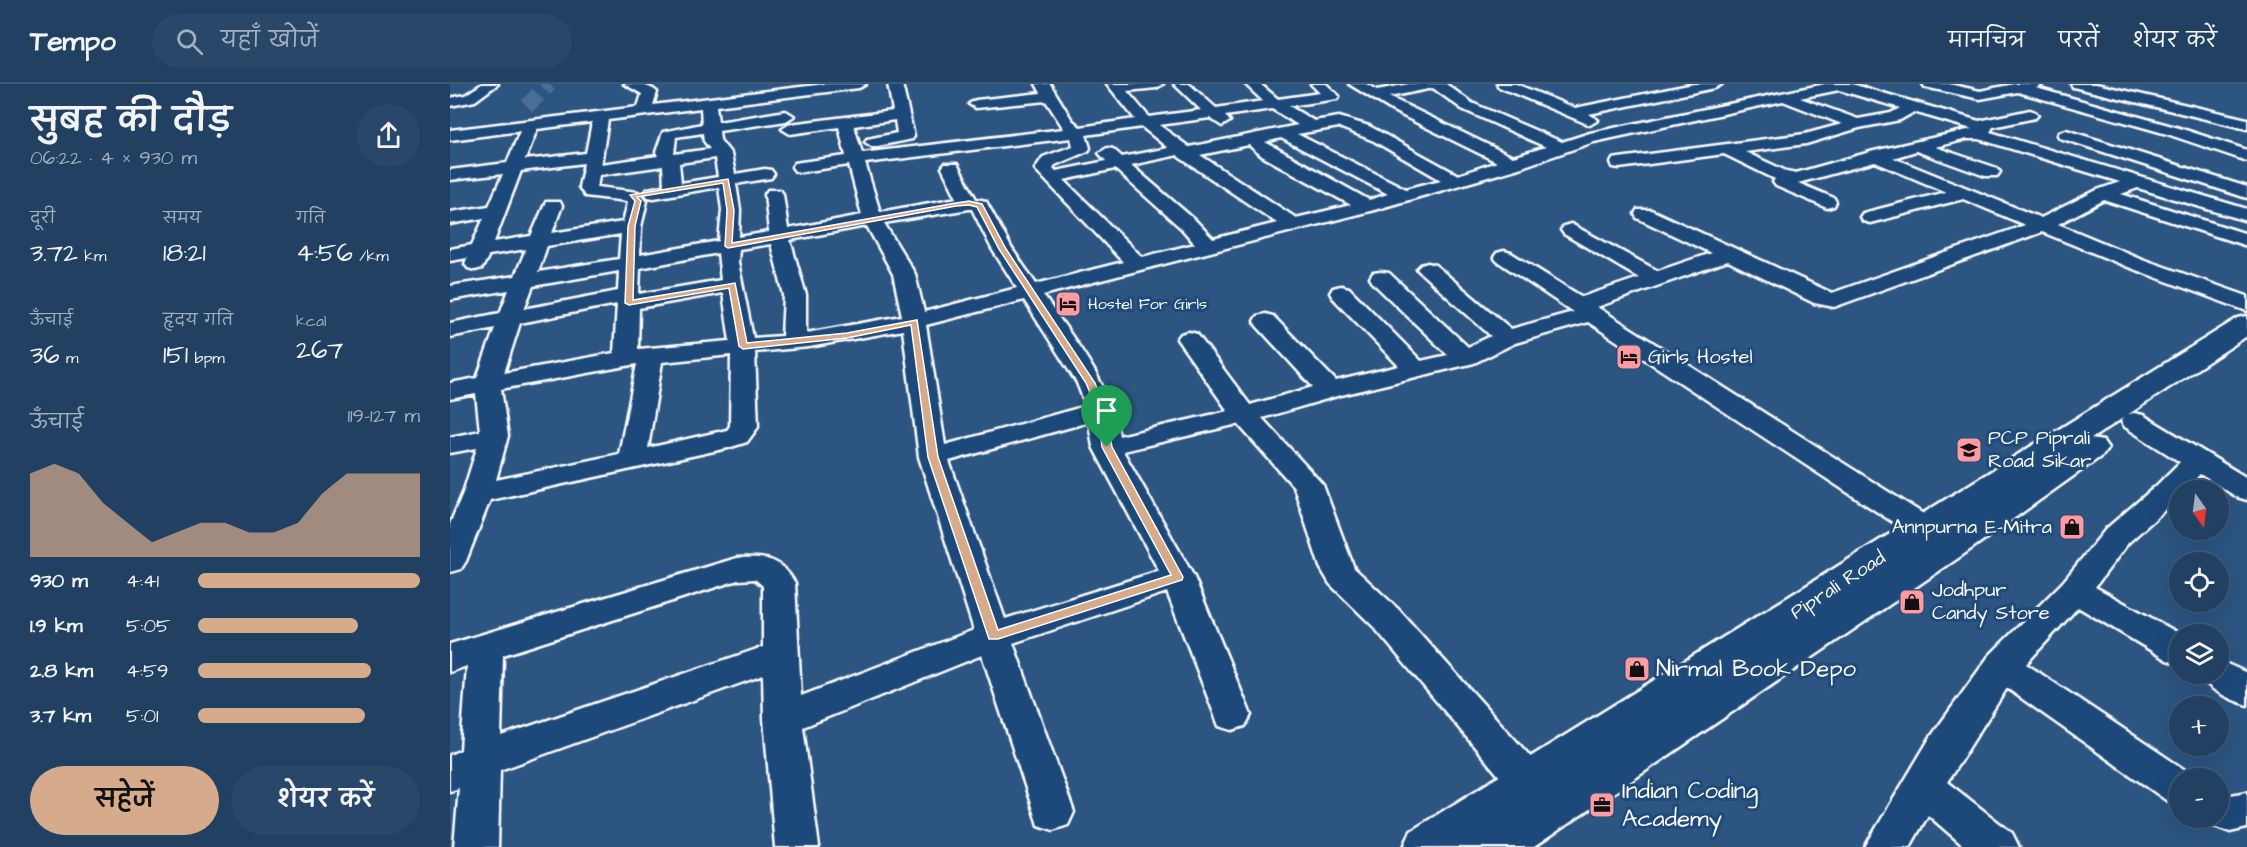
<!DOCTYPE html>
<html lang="hi">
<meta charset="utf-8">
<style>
:root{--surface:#214062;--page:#294768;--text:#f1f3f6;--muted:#a2afbe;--line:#3e5977;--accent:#d6ab8b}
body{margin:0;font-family:"Architects Daughter","Playpen Sans Deva",sans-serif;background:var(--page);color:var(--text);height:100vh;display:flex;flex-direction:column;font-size:22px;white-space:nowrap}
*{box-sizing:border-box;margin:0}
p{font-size:20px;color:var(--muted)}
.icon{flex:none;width:33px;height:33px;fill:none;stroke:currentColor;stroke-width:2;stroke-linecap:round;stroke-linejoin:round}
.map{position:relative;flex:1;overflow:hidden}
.panel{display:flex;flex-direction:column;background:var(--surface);width:450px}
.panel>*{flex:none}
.needle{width:39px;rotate:166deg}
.fabs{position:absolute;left:1719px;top:396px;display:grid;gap:12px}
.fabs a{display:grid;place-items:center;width:60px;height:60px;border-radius:50%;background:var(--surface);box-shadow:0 6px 24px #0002,0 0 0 2px var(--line);font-size:30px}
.pin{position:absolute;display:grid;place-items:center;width:51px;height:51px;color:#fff;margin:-62px -26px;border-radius:50% 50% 50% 0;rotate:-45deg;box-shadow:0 0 6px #0007}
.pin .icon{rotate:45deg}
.round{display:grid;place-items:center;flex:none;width:63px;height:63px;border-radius:32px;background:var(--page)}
.head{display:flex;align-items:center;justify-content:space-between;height:102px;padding:0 30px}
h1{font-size:33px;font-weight:600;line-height:45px}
.stats{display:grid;grid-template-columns:repeat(3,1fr);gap:9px;height:102px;padding:6px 30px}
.stats div{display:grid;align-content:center}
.stats b{font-size:26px;font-weight:600}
.stats small{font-size:16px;font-weight:400}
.stats p{font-size:16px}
.chart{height:168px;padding:12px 30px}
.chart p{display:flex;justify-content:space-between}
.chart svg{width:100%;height:108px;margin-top:6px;fill:var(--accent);opacity:.7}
.button{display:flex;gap:12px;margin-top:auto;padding:12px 30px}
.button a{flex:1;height:69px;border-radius:36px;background:var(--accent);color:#111;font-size:24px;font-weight:600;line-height:69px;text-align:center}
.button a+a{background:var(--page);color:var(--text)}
ul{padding:0 30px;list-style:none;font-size:20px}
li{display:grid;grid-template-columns:96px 72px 1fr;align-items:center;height:45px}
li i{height:15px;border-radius:8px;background:var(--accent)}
header{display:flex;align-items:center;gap:36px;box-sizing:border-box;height:84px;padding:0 30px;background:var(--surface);border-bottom:2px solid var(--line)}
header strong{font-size:28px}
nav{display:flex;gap:33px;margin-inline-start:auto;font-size:21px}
.search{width:420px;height:54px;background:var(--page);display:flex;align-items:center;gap:15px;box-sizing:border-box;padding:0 21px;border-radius:33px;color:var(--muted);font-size:22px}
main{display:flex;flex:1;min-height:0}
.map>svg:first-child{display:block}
</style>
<header>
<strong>Tempo</strong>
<div class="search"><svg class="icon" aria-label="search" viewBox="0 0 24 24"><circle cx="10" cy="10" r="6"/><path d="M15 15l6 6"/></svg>यहाँ खोजें</div>
<nav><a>मानचित्र</a><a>परतें</a><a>शेयर करें</a></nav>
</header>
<main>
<section class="panel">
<div class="head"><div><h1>सुबह की दौड़</h1><p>06:22 · 4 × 930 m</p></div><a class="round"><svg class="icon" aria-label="share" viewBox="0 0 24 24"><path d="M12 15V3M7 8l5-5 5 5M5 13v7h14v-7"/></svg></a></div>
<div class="stats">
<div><p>दूरी</p><b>3.72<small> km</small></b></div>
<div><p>समय</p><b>18:21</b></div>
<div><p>गति</p><b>4:56<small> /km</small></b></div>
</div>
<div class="stats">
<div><p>ऊँचाई</p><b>36<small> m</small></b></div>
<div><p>हृदय गति</p><b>151<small> bpm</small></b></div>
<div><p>kcal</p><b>267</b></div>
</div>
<div class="chart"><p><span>ऊँचाई</span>119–127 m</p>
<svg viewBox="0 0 160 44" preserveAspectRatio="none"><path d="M0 44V10L10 6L20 10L30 22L40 30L50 38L60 34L70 30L80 30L90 34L100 34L110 30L120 18L130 10L140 10L150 10L160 10V44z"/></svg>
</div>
<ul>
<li><b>930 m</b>4:41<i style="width:100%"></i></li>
<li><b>1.9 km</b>5:05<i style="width:72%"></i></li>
<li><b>2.8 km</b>4:59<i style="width:78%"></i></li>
<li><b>3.7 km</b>5:01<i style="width:75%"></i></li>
</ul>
<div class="button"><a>सहेजें</a><a>शेयर करें</a></div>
</section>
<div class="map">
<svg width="1797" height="763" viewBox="0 0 1797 763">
<rect width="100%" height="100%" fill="#2c5582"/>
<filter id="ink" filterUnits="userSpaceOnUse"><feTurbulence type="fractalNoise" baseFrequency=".0167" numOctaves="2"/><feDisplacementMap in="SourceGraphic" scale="12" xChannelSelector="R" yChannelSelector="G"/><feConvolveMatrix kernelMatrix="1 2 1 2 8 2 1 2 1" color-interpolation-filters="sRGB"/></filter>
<g filter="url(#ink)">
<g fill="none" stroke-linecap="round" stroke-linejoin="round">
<path stroke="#4c6e95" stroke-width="16" stroke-dasharray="16 8" stroke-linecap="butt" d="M77 22 99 0"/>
<g stroke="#fff" stroke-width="5">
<path id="minor" d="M32 0H48L25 17 0 22V14L15 11Z
M174 0C186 0 198 0 207 8L203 21 375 0H416L409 4 266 22 268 38 336 27 344 32 336 37 269 47 270 56 281 70 285 90 315 85 321 86 324 90 321 94 286 100 290 126 289 153 319 148 315 110 318 106H330L333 110 338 145 412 131 399 81 351 88 345 87 342 83 345 79 351 78 396 72 389 43 340 50 332 45 340 40 443 27 438 0H452L464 52 462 55 423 63 415 58 417 55 447 49 445 36 404 42 412 69 614 45 596 17 526 24 519 20 526 16 591 9 586 0H600L622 36 630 43 685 35 657 0H713L706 4 677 7 699 33 751 26 724 0H739L766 24 813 17 795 0H810L828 15 870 9 861 0H876L889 12 887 15 839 22 864 37 889 33 919 42 1008 91 1047 78 943 27 899 0H916L927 6 959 0H996L1022 19 1112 58 1140 49 1375 0H1402L1529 37 1580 26 1585 28 1588 31 1585 34 1543 43 1540 48 1797 125V137L1688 104 1671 110 1797 150V162L1654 116 1608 140 1692 175 1797 212V227L1678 183 1592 148 1384 223 1364 219 1278 177 1147 223 1486 438 1490 445 1486 452 1475 455 1464 452 1138 238 1065 259 1024 279 887 312 812 334 873 401 904 484 948 525 1094 688 1100 700 1094 712 1080 717 1066 712 924 543 880 500 870 483 844 403 788 340 673 367 744 493 801 631 795 642 782 646 769 642 717 508 563 559 624 728 618 741 603 746 588 741 532 571 353 643 369 763H325L314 635 313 591 50 686 48 763H4L9 704 0 707V671L11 666 17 582 0 588V560L287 474C315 473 330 473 345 499L351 612 524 546 469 373 453 246 359 263 305 268 308 343 297 358 278 364 40 416 16 477 11 485 0 488V440L13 409 27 364 0 369V353L30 347 26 310 0 315V299L27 294 45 244 0 253V239L50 229 59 206 0 216V202L65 192 76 165 39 171 32 184 25 186 18 184 15 180 17 174 0 177V165L22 161 34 134 0 140V128L39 122 53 90 0 96V86L57 79 70 47 0 56V46L188 23 192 10ZM983 4 1012 25 1096 63 1063 73 939 13ZM1389 6 1450 24 1441 29 1408 35 1350 14ZM1333 17 1392 40 1355 50 1169 74 1163 75 1161 79 1163 83 1169 84 1274 70 1325 95 1323 98 1326 102 1377 124 1384 122 1386 118 1384 114 1348 99 1425 78 1496 108 1413 129 1410 133 1413 137 1420 139 1513 115 1575 141 1382 209 1201 126H1187L1185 130 1187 134 1261 169 1208 187 1121 140 1114 142 1111 146 1114 150 1189 194 1132 213 1061 169 1054 167 1047 169 1044 173 1047 177 1123 228 1061 245 985 181 978 179 971 181 967 185 971 189 1041 252 1018 263 939 189 931 188 923 189 920 194 923 199 998 271 971 277 899 204 891 202 883 204 880 209 883 214 949 282 886 297 823 232 815 230 807 232 804 237 807 242 863 303 800 321 747 250 739 248 731 250 727 255 778 327 669 352C659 296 624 257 593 211L924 126 1069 84 1144 58ZM251 24 252 40 213 48 206 68 208 72 151 80 158 36ZM822 25 848 41 739 63 709 41 760 34 772 42 780 37 775 32ZM1464 28 1522 45 1424 67 1346 89 1336 87 1295 68 1356 60 1409 44 1450 36ZM142 38 136 69 75 76 87 45ZM692 43 718 64 672 73 663 65 657 64 649 69 656 77 606 87 603 84 605 81 638 67 640 64 636 51ZM889 43 924 57 991 96 956 105 847 50ZM253 49 254 57 260 65 224 70 226 53ZM621 54 623 62 593 73 585 85 673 178 586 200 562 165 538 121 536 117 526 115 507 80H495L492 84 507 114 430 128 415 79ZM831 54 938 110 919 116 815 58ZM1517 55H1529L1670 98 1647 106 1591 134 1443 74 1466 67 1535 92H1547L1550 88 1547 84 1485 63ZM799 61 812 72 901 121 846 134 750 71ZM728 71 729 73 827 139 763 155 746 137 681 81ZM265 74 268 93 231 99 229 79ZM134 79 129 103 135 112 177 117 178 118 173 138 102 149 112 122 110 118H96L94 122 81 152 44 158 71 87ZM213 82 214 102 198 105 195 109 198 113 204 114 269 103 272 126 269 157 190 171 191 143 197 117 188 108 147 103 149 91ZM665 85 732 145 745 160 692 173 614 96ZM519 125H522L542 165 567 204 474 228 465 190 434 139ZM417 142 443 190 452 232 356 249V211L340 156ZM171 150 169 175 88 188 97 162ZM321 160 334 211 332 252 303 254 288 178 289 165ZM268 169 271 196 189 210 190 184ZM169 187 168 207 74 225 83 202ZM273 209 280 257 188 265 189 224ZM574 216 627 299 636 322 495 361 476 241ZM167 220 164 269 54 289 70 239ZM281 271 280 342 277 346 198 364 212 278ZM187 280 169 370 46 396 58 352 51 305ZM639 338 643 363 709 487 555 535 499 377ZM305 495 313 502V563L51 652 53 571 288 496Z
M1047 0H1066L1125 24 1244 0H1272L1265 4 1139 30 1148 36 1140 41 1049 3Z
M1473 0H1499L1530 7 1564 0H1593L1586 4 1729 44 1797 66V77L1717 50 1568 8 1530 15 1475 3Z
M1621 0H1646L1797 35V45L1623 3Z
M1616 46 1797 103V114L1610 54 1608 51 1610 48Z
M1684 329 1693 331 1797 394V416L1787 413 1750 390 1735 406H1730V412L1726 416 1678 459 1645 503 1730 550V580L1717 576 1628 523 1576 580 1744 692 1746 694H1730V721L1716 716 1557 604 1497 698 1562 749 1569 763H1515L1478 731 1460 763H1415L1480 654 1539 572 1613 498 1656 445 1706 402 1730 378 1675 343 1671 337 1675 331Z
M1768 576 1797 589V621C1780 615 1757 606 1750 590H1768Z
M1768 707 1781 711 1797 708V744L1780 748 1753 738 1751 734H1768Z"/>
</g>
<g stroke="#fff" stroke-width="5">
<path id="major" d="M1797 232V252L1641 355 1653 357 1658 364 1653 371 1514 470 1084 763H954L961 747 1788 234Z"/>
</g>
<use href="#minor" fill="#1f4a7a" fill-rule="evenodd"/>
<use href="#major" fill="#1f4a7a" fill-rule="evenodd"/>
</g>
</g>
<path fill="#d6ab8b" stroke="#fff" stroke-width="1.5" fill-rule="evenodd" d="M278 95 284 126 282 159 506 119 519 117 532 120 556 165 645 299 656 326 662 363 733 493 732 496 548 555H539L478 373 461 241 397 254 293 265 289 262 279 204 179 221 175 219 178 142 185 117 180 111ZM273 99 277 126 275 162 278 164 506 122 519 121 527 123 549 165 636 299 647 326 652 363 721 491 548 546 488 373 467 236 397 249 297 259 285 199 183 216 185 142 191 117 187 113Z"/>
<defs>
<g id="hotel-square" transform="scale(1.35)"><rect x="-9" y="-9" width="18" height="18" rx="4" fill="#ff9aa2" stroke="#1f4a7a"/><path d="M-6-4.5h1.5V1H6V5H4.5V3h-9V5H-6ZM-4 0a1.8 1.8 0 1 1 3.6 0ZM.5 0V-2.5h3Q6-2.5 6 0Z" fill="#111"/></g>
<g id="school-square" transform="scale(1.35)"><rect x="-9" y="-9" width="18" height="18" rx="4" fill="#ff9aa2" stroke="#1f4a7a"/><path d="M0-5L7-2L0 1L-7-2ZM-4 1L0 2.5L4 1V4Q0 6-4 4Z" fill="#111"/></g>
<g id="shop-square" transform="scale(1.35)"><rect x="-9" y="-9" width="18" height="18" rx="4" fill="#ff9aa2" stroke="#1f4a7a"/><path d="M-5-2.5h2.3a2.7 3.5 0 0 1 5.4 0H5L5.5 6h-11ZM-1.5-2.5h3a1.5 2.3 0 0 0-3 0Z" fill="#111"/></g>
<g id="office-square" transform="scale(1.35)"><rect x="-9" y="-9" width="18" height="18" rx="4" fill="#ff9aa2" stroke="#1f4a7a"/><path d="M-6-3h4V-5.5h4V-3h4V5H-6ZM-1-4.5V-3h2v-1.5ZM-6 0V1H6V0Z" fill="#111"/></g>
</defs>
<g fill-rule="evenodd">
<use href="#hotel-square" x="618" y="220"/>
<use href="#hotel-square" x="1179" y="273"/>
<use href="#school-square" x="1519" y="366"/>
<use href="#shop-square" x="1622" y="443"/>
<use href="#shop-square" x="1462" y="518"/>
<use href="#shop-square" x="1187" y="585"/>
<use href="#office-square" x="1152" y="721"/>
</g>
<g text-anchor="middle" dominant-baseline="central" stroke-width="6" stroke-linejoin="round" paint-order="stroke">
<g font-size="16" fill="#fff" stroke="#1f4a7a" text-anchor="start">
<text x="638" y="220">Hostel For Girls</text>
</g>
<g font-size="20" fill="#fff" stroke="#1f4a7a" text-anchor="start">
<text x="1198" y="273">Girls Hostel</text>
<text x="1538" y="354">PCP Piprali<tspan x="1538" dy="23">Road Sikar</tspan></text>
<text x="1602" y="443" text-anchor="end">Annpurna E-Mitra</text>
<text x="1482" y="506">Jodhpur<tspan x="1482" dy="23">Candy Store</tspan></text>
</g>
<g font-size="20" fill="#fff" stroke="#1f4a7a">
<text transform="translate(1388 501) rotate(-33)">Piprali Road</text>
</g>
<g font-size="24" fill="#fff" stroke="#1f4a7a" text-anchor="start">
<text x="1206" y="585">Nirmal Book Depo</text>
<text x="1172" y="707">Indian Coding<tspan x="1172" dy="28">Academy</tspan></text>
</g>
</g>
</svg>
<div class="fabs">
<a><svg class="needle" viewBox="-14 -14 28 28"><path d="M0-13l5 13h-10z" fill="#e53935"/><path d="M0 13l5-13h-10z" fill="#a2afbe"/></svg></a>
<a><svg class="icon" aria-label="locate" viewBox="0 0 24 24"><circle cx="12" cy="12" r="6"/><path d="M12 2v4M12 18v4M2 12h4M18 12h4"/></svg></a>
<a><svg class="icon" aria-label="layers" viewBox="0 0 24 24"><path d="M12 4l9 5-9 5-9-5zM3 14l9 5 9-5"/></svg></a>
<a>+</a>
<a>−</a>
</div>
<div class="pin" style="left:657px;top:363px;background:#1e9e55"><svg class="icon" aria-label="arrive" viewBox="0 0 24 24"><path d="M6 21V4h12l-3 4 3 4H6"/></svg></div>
</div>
</main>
